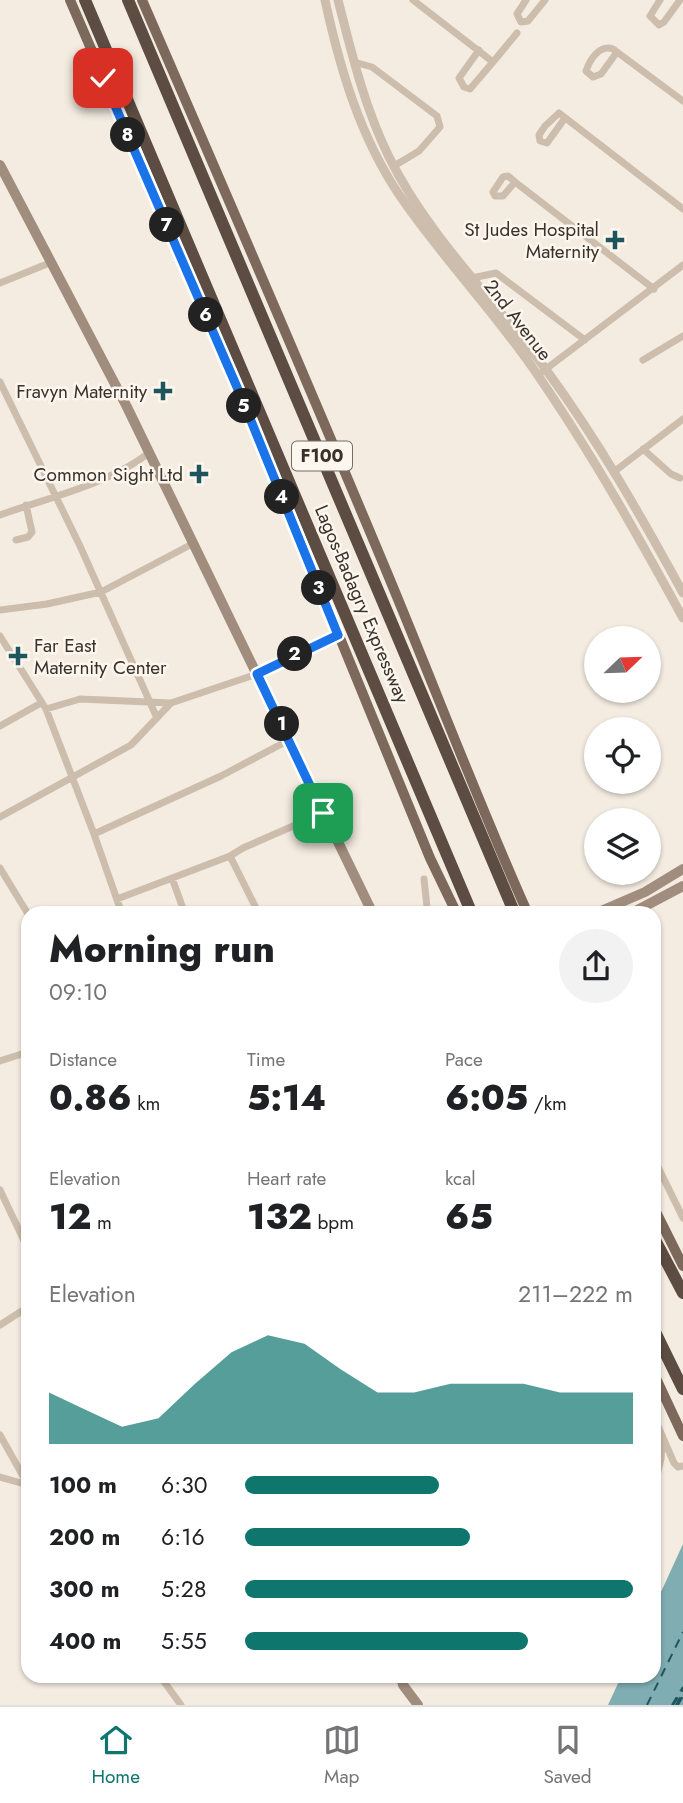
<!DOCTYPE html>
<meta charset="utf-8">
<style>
:root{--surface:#fff;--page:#f2f2f2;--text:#202124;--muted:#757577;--line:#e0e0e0;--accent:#0f766e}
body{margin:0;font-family:Jost,sans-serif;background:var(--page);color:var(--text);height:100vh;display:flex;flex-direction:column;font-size:26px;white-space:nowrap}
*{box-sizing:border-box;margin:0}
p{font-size:23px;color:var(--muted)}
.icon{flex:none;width:38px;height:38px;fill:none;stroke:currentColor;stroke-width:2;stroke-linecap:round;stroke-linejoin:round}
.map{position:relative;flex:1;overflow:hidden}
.drawer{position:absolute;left:21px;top:906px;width:640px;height:777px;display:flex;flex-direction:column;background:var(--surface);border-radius:21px;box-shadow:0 2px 5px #0004}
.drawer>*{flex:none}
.needle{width:46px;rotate:67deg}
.fabs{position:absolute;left:584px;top:626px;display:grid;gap:14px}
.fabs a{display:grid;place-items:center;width:77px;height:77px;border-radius:50%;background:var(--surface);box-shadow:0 2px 5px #0004;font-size:35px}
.pin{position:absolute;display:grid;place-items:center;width:60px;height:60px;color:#fff;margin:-30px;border-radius:14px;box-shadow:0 4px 10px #0006}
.km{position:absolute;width:35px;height:35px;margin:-18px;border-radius:50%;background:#222;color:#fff;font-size:19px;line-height:35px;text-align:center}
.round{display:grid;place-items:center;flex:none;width:74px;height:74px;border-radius:37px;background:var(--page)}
.headline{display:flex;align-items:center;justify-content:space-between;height:119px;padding:0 28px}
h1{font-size:38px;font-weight:800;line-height:52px}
.figures{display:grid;grid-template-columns:repeat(3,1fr);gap:10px;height:119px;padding:7px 28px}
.figures div{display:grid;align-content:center}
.figures b{font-size:35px;font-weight:800}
.figures small{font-size:19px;font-weight:400}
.figures p{font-size:19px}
.chart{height:196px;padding:14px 28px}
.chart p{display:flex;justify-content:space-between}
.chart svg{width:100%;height:126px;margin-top:7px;fill:var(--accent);opacity:.7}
ul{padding:0 28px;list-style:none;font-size:23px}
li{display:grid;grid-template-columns:112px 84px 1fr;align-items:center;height:52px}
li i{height:18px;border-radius:9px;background:var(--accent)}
.dock{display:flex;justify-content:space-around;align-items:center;height:98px;border-top:2px solid var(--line);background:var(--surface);font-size:19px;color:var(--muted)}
.dock a{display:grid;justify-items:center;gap:4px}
.dock .active{color:var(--accent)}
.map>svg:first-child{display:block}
</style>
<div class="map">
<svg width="683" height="1705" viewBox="0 0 683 1705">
<rect width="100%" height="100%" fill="#f4ece1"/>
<path fill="#7fadb2" d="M683 1544V1705H608L621 1677 654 1676 655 1605Z"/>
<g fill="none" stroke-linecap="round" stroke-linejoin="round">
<path stroke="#1f565e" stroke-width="2" stroke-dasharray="9 7" stroke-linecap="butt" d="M647 1705 683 1632
M672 1705 683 1687
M673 1705 683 1690
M676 1705 683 1693
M678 1705 683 1696"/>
<path stroke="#cdbdac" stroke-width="7" d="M413 0 493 62 470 89 464 87 459 78 479 50
M526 0 517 14 521 22 528 21 545 0
M660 0 650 16 659 25 664 22 680 0
M617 52 601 74 593 77 586 71C590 59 600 44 613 49L683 101
M354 62 372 67 437 116 440 127 419 151 394 166
M493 62 517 33
M565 118 547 143 540 141 539 135 545 126 559 113 683 209
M515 182 503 196H495L493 192 503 177 508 176 515 182 654 289
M472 278 496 273 585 340
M0 283 52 262
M643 360 683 336
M542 372 683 265
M0 382 80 546 157 718
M643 449 671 474 680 478
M615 471 683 419
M0 515C47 498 112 483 150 452
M16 540 28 537 32 532 26 505
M0 610 47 604 101 592 194 543
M0 636 46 709 94 834 122 914
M46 709 80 699 171 703
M0 726 41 703
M0 817 131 745 171 703 257 674 338 635
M94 834 221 776 289 740
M230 856 259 914
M0 868 28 914
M172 878 185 914
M424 879 427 907 425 914
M117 899 230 856 243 848 323 813
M0 1061 28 1052
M654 1159 683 1218
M0 1190 28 1249
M0 1325 28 1307
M654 1417 674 1463 678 1467 683 1466
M0 1435 28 1485
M0 1477 28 1485
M654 1488 661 1459 662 1440
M160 1676 181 1705"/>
<path stroke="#cdbdac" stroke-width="9" d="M325 0C340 69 360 137 400 196 443 259 497 314 539 377 592 454 638 536 683 618
M338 0C352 54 364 106 389 157 428 236 495 300 547 371 599 442 641 516 683 593"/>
<path stroke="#a18d7d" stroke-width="10" d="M0 165 127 407 373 914
M594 914 645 892 683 869
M630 914 683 886
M401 1676 403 1685 418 1705"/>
<path stroke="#7d695c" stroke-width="10" d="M70 0 243 401 430 858 457 914
M142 0C225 191 308 383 388 575 435 688 478 802 528 914
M654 1208 683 1266
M654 1374 683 1436"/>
<path stroke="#5c4c42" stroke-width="12" d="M85 0 472 914
M128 0 515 914
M654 1238 683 1293
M654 1330 683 1389"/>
</g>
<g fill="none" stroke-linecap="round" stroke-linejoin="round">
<g stroke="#fff" stroke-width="14">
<path id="route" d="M103 78 243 401 338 635 257 674 323 813"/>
</g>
<use href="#route" stroke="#1a73e8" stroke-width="9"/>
</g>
<g fill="#1f565e" stroke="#fbf6ee" stroke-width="2.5">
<path d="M611.5 229.5h7v7h7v7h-7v7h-7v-7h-7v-7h7z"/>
<path d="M159.5 380.5h7v7h7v7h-7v7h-7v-7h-7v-7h7z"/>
<path d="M195.5 463.5h7v7h7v7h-7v7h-7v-7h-7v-7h7z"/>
<path d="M14.5 645.5h7v7h7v7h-7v7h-7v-7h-7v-7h7z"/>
</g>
<g text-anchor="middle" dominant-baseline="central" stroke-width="5" stroke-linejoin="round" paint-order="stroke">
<rect fill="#fbf6ee" stroke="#756c66" stroke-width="2" x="292" y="441.5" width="60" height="29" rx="5"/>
<g font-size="18" font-weight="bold" fill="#3b312b">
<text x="322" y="456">F100</text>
</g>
<g font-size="19" fill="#3b312b" stroke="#fbf6ee" text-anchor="end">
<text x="599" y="229">St Judes Hospital<tspan x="599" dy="22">Maternity</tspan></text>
<text x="147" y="391">Fravyn Maternity</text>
<text x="183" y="474">Common Sight Ltd</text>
<text x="34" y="645" text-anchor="start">Far East<tspan x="34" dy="22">Maternity Center</tspan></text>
</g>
<g font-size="19" fill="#3b312b" stroke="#fbf6ee">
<text transform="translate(518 320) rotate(52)">2nd Avenue</text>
<text transform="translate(362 604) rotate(67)">Lagos-Badagry Expressway</text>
</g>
</g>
</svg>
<div class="fabs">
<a><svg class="needle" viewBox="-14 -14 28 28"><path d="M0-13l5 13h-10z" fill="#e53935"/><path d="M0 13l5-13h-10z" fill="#757577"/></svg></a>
<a><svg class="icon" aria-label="locate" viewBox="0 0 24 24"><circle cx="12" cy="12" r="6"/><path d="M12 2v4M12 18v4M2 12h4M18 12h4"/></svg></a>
<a><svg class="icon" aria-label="layers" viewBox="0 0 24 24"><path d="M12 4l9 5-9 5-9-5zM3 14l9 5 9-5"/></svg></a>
</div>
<div class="pin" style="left:323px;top:813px;background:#1e9e55"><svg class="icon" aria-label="arrive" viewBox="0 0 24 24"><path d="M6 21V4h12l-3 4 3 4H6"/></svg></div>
<div class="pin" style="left:103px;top:78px;background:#d93025"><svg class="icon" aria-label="check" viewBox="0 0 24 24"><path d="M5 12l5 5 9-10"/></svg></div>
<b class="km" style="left:282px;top:724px">1</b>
<b class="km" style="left:295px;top:654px">2</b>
<b class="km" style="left:319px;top:588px">3</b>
<b class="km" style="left:282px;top:497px">4</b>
<b class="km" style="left:244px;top:406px">5</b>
<b class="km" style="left:206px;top:315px">6</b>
<b class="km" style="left:167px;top:225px">7</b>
<b class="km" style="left:128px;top:135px">8</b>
<section class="drawer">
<div class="headline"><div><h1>Morning run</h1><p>09:10</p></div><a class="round"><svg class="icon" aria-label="share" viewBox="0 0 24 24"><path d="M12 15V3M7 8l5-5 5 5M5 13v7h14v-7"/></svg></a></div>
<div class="figures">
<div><p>Distance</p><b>0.86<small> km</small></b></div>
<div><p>Time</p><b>5:14</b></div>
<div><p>Pace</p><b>6:05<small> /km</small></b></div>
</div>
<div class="figures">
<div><p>Elevation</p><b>12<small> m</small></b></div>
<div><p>Heart rate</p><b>132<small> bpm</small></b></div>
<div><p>kcal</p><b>65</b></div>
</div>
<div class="chart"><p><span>Elevation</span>211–222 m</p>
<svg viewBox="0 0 160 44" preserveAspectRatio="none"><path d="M0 44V26L10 32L20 38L30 35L40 23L50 12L60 6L70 9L80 18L90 26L100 26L110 23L120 23L130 23L140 26L150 26L160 26V44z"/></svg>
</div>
<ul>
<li><b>100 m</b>6:30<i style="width:50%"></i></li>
<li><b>200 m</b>6:16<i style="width:58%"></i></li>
<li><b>300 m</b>5:28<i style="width:100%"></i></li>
<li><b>400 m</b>5:55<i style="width:73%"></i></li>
</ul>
</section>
</div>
<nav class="dock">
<a class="active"><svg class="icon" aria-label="home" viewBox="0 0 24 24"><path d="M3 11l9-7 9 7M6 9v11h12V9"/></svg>Home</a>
<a><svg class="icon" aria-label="map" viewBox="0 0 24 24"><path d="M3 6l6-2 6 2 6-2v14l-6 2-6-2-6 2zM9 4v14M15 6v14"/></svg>Map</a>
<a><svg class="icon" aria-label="saved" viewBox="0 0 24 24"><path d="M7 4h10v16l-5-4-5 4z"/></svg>Saved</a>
</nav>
